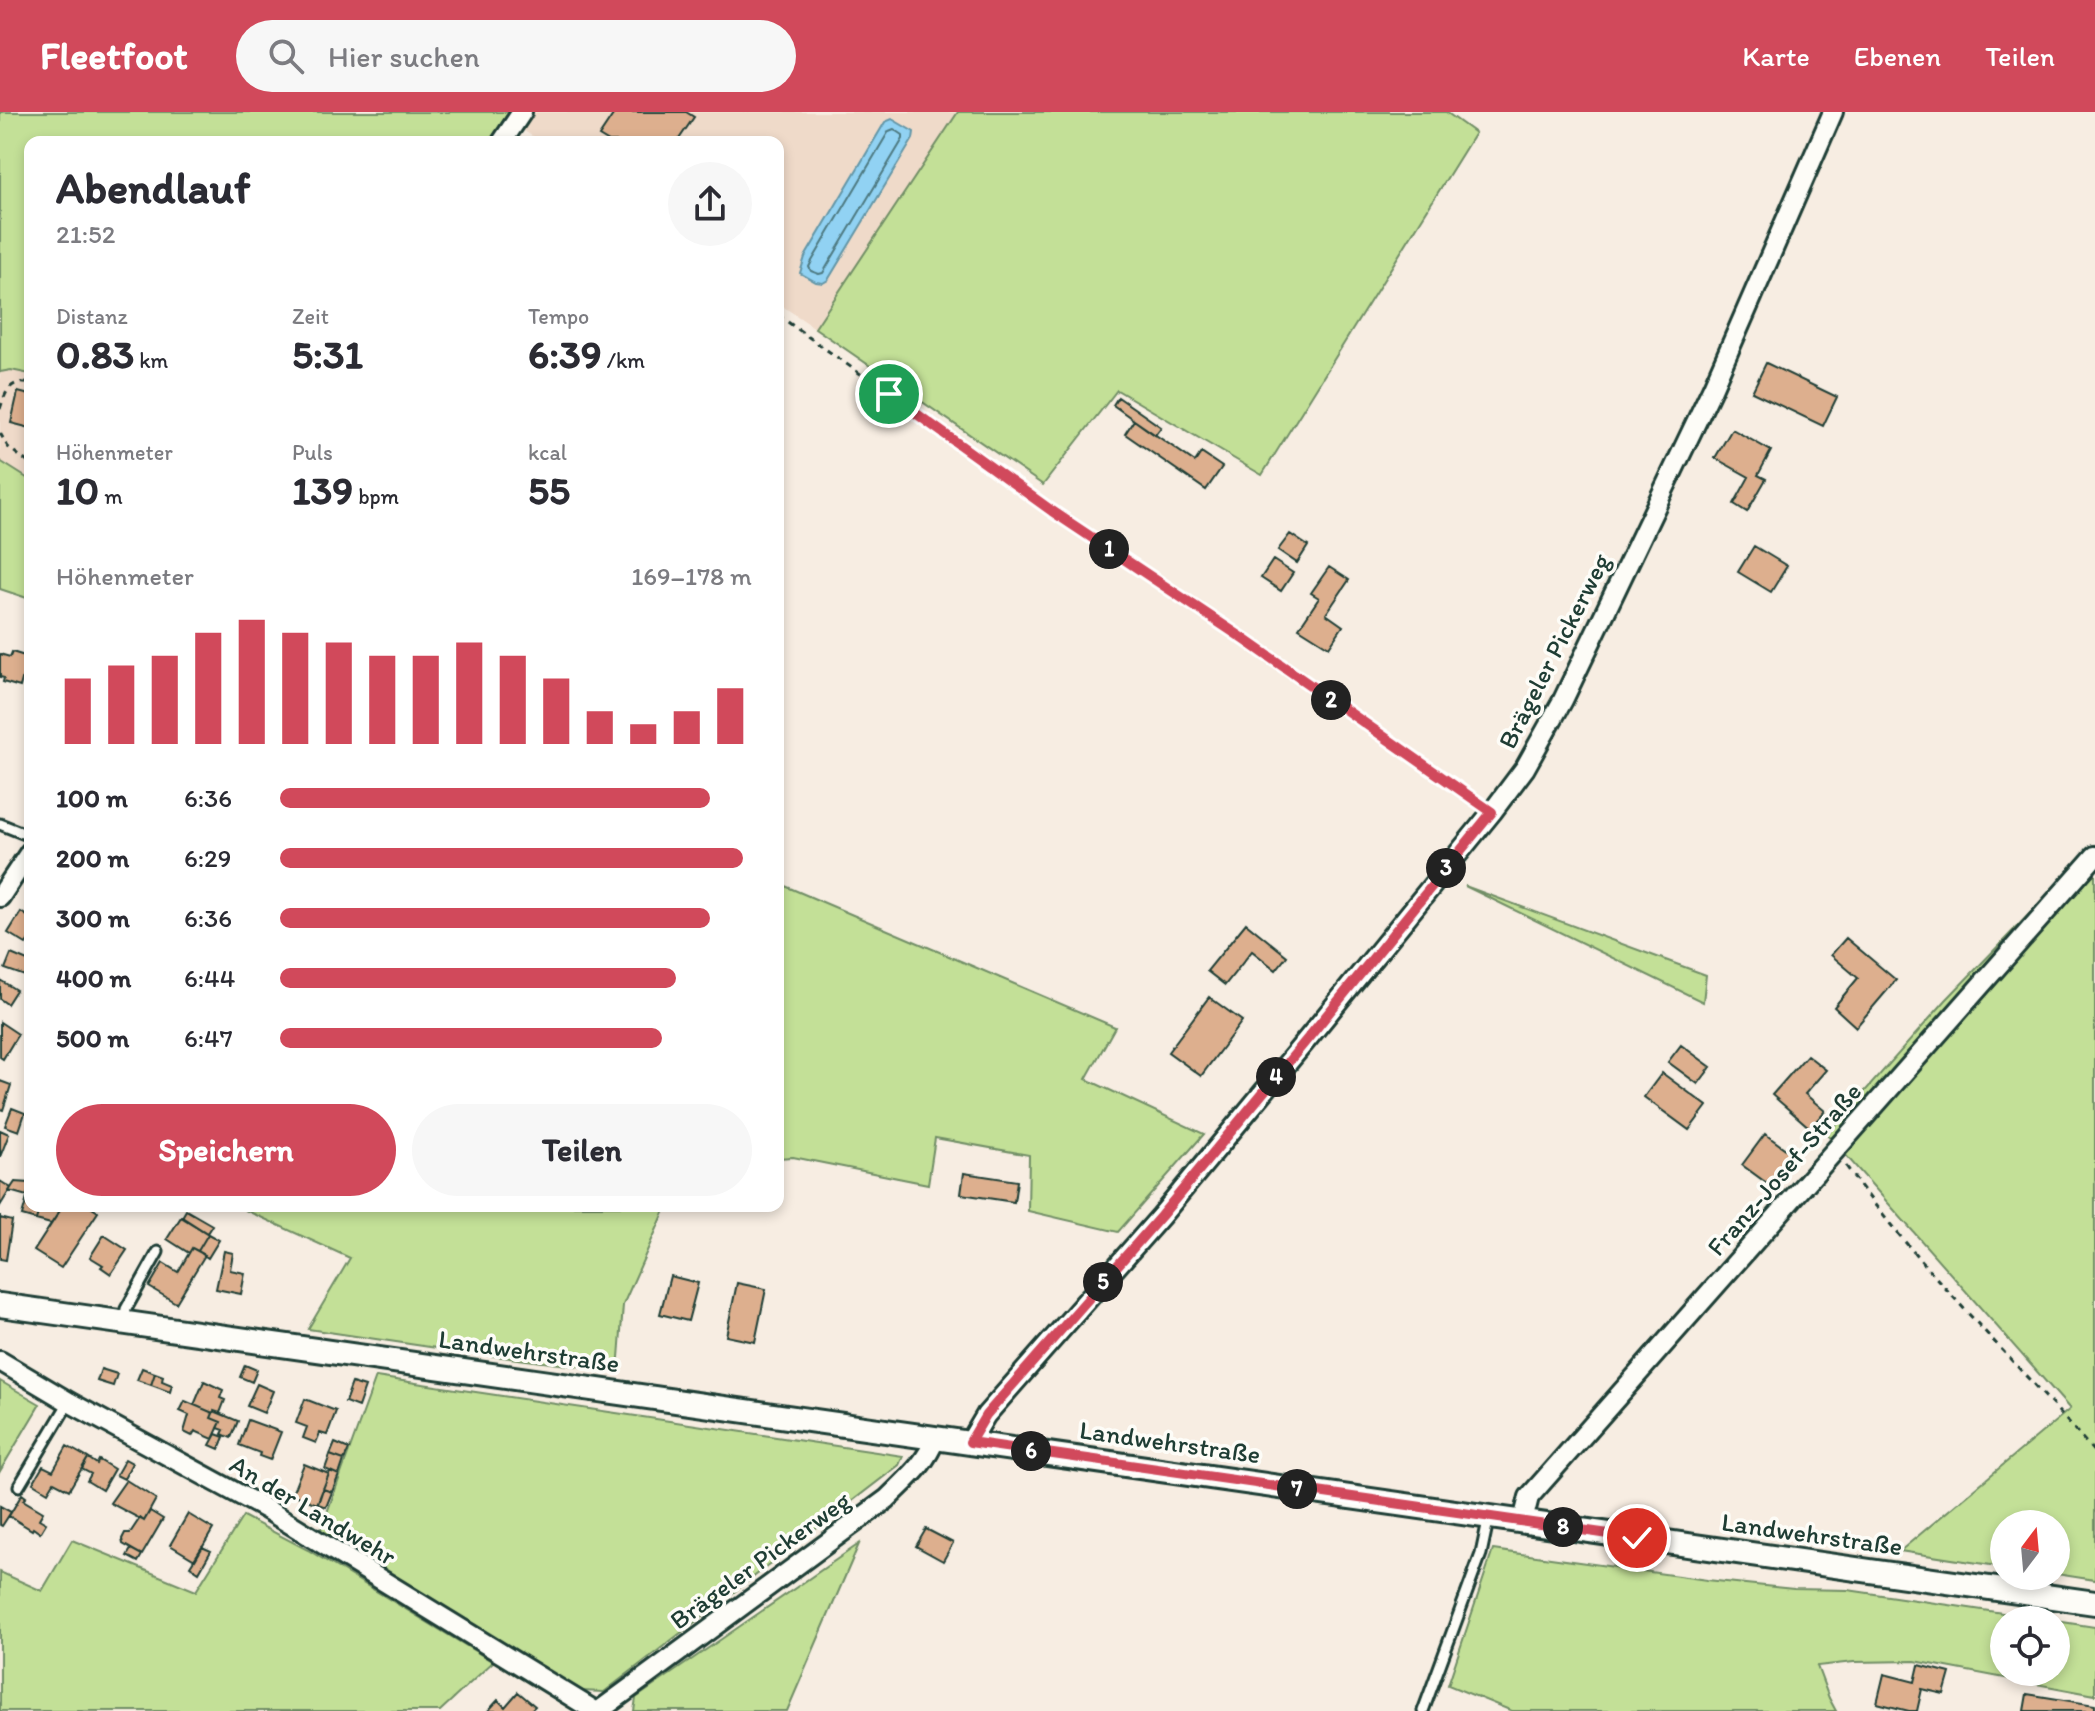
<!DOCTYPE html>
<html lang="de">
<meta charset="utf-8">
<style>
:root{--surface:#fff;--page:#f7f7f7;--text:#2b2b33;--muted:#7c7c81;--accent:#d1495b}
body{margin:0;font-family:Itim,sans-serif;background:var(--page);color:var(--text);height:100vh;display:flex;flex-direction:column;font-size:30px;white-space:nowrap}
*{box-sizing:border-box;margin:0}
p{font-size:26px;color:var(--muted)}
.icon{flex:none;width:44px;height:44px;fill:none;stroke:currentColor;stroke-width:2;stroke-linecap:round;stroke-linejoin:round}
.map{position:relative;flex:1;overflow:hidden}
.details{position:absolute;left:24px;top:24px;width:760px;height:1076px;display:flex;flex-direction:column;background:var(--surface);border-radius:16px;box-shadow:0 4px 12px #0003}
.details>*{flex:none}
.needle{width:52px;rotate:16deg}
.tools{position:absolute;left:1990px;top:1398px;display:grid;gap:16px}
.tools a{display:grid;place-items:center;width:80px;height:80px;border-radius:50%;background:var(--surface);box-shadow:0 4px 12px #0003;font-size:40px}
.pin{position:absolute;display:grid;place-items:center;width:68px;height:68px;color:#fff;margin:-34px;border:4px solid #fff;border-radius:50%;box-shadow:0 2px 8px #0007}
.km{position:absolute;width:40px;height:40px;margin:-20px;border-radius:50%;background:#222;color:#fff;font-size:22px;line-height:40px;text-align:center}
.round{display:grid;place-items:center;flex:none;width:84px;height:84px;border-radius:42px;background:var(--page)}
.headline{display:flex;align-items:center;justify-content:space-between;height:136px;padding:0 32px}
h1{font-size:44px;font-weight:700;line-height:60px}
.figures{display:grid;grid-template-columns:repeat(3,1fr);gap:12px;height:136px;padding:8px 32px}
.figures div{display:grid;align-content:center}
.figures b{font-size:40px;font-weight:700}
.figures small{font-size:22px;font-weight:400}
.figures p{font-size:22px}
.chart{height:224px;padding:16px 32px}
.chart p{display:flex;justify-content:space-between}
.chart svg{width:100%;height:144px;margin-top:8px;stroke:var(--accent);stroke-width:6}
.button{display:flex;gap:16px;margin-top:auto;padding:16px 32px}
.button a{flex:1;height:92px;border-radius:48px;background:var(--accent);color:#fff;font-size:32px;font-weight:700;line-height:92px;text-align:center}
.button a+a{background:var(--page);color:var(--text)}
ul{padding:0 32px;list-style:none;font-size:26px}
li{display:grid;grid-template-columns:128px 96px 1fr;align-items:center;height:60px}
li i{height:20px;border-radius:10px;background:var(--accent)}
header{display:flex;align-items:center;gap:48px;box-sizing:border-box;height:112px;padding:0 40px;background:var(--accent);color:#fff}
header strong{font-size:38px}
nav{display:flex;gap:44px;margin-inline-start:auto;font-size:28px}
.search{width:560px;height:72px;background:var(--page);display:flex;align-items:center;gap:20px;box-sizing:border-box;padding:0 28px;border-radius:44px;color:var(--muted);font-size:30px}
.map>svg:first-child{display:block}
</style>
<header>
<strong>Fleetfoot</strong>
<div class="search"><svg class="icon" aria-label="search" viewBox="0 0 24 24"><circle cx="10" cy="10" r="6"/><path d="M15 15l6 6"/></svg>Hier suchen</div>
<nav><a>Karte</a><a>Ebenen</a><a>Teilen</a></nav>
</header>
<div class="map">
<svg width="2095" height="1599" viewBox="0 0 2095 1599">
<rect width="100%" height="100%" fill="#f7ede2"/>
<filter id="ink" filterUnits="userSpaceOnUse"><feTurbulence type="fractalNoise" baseFrequency=".0125" numOctaves="2"/><feDisplacementMap in="SourceGraphic" scale="16" xChannelSelector="R" yChannelSelector="G"/><feConvolveMatrix kernelMatrix="1 2 1 2 8 2 1 2 1" color-interpolation-filters="sRGB"/></filter>
<g filter="url(#ink)">
<path fill="#efdac9" d="M531 0H958L815 216 778 191V30H541L520 16Z
M11 258 30 262V368L0 349V260Z"/>
<path fill="#c3e097" stroke="#718e66" stroke-width="2" d="M0 0H509L489 30H30V262L11 258 0 260Z
M958 0H1446L1475 21 1262 363 1117 278 1043 373 815 216Z
M0 349 30 368V487L0 477Z
M2095 734V1468L2056 1462V1412H2004V1455L1900 1439 2070 1297 1827 1022 1946 888Z
M778 771 1115 915 1086 967 1204 1022 1118 1120 1028 1099 1029 1043 935 1026 928 1072 793 1045 778 1046Z
M1465 774 1706 863 1703 890Z
M247 1094H667L623 1193 618 1259 477 1242 308 1217 350 1146 245 1098Z
M376 1265 903 1344 899 1353 604 1580 580 1579 320 1420Z
M0 1269 40 1292 0 1359Z
M243 1404 308 1438 493 1550 440 1599H0V1460L42 1479 72 1428 196 1479Z
M859 1432 787 1599H634L636 1586Z
M1493 1438 1707 1468 1794 1477 1848 1478 2049 1508H2004V1560H2056V1509L2095 1515V1583L1915 1549 1854 1550 1817 1554 1829 1586 1836 1599H1512L1448 1573Z"/>
<path fill="#91d2f3" stroke="#6396a7" stroke-width="2" d="M892 7 914 20 913 27 828 168 823 171 816 170 800 161 805 145 885 10Z"/>
<g fill="none" stroke-linecap="round" stroke-linejoin="round">
<path stroke="#4d7980" stroke-width="2" d="M894 17 903 23V27L823 161 819 162 811 159 809 155 812 149 889 19Z"/>
</g>
<path fill="#ddaf8e" stroke="#1f3d34" stroke-width="2" d="M615 0H686L694 5 677 30H609L599 24Z
M1766 251 1837 285 1823 314 1752 280Z
M18 280 30 283V316L11 311Z
M1118 285 1161 315 1155 323 1113 293Z
M1134 308 1195 350 1201 341 1222 355 1206 378 1125 322Z
M1732 317 1771 339 1758 363 1766 367 1747 400 1734 392 1749 365 1715 346Z
M1290 422 1308 434 1297 451 1278 438Z
M1754 434 1787 454 1771 480 1738 460Z
M1273 448 1293 461 1281 479 1261 466Z
M1329 455 1349 468 1326 502 1343 514 1329 535 1299 516 1319 486 1311 481Z
M12 540 28 545 20 575 3 570 4 566 0 565V542L10 545Z
M21 800 30 806V826L26 832 8 821Z
M1246 811 1287 844 1276 858 1252 839 1225 873 1207 859Z
M1846 826 1896 868 1856 915 1834 895 1858 866 1831 843Z
M11 842 30 850 25 864 5 857Z
M0 868 16 878 7 892 0 887Z
M1209 885 1242 909 1201 964 1168 940Z
M0 910 18 922 3 947 0 945Z
M1681 933 1711 955 1698 972 1668 950Z
M1807 943 1826 958 1805 982 1825 999 1810 1016 1772 983Z
M1662 961 1707 994 1689 1018 1644 985Z
M0 969 11 973 3 998 0 997Z
M12 996 25 1001 19 1019 5 1014Z
M0 1018 9 1022 0 1045Z
M1765 1022 1791 1041 1768 1072 1742 1053Z
M964 1061 1017 1069 1014 1090 961 1082Z
M0 1069 11 1076 0 1094Z
M15 1070 30 1071 27 1084 9 1079Z
M29 1079 30 1094H40L36 1108 22 1104Z
M40 1094H63L51 1112 36 1108Z
M63 1094H89L98 1100 61 1156 34 1139Z
M186 1098 212 1113 207 1121 182 1105Z
M0 1103V1106L12 1109 6 1148 0 1147Z
M181 1105 208 1122 198 1139 192 1136 189 1141 167 1127Z
M208 1122 219 1128 208 1146 198 1139Z
M104 1123 127 1138 111 1162 101 1155 103 1153 90 1145Z
M192 1136 205 1143 176 1191 149 1175 163 1151 178 1160Z
M224 1139 233 1141 230 1158 245 1161 241 1182 216 1177Z
M670 1164 698 1171 688 1209 660 1202Z
M737 1171 766 1177 755 1230 726 1224Z
M245 1253 257 1258 252 1270 240 1265Z
M142 1256 155 1261 151 1273 137 1268Z
M101 1257 117 1262 113 1274 97 1269Z
M155 1261 163 1264 162 1269 172 1273 170 1280 151 1273Z
M204 1269 223 1278 220 1286 225 1288 220 1301 214 1299 213 1301 194 1293Z
M352 1271 365 1275 358 1295 345 1290Z
M257 1272 273 1279 264 1301 247 1294Z
M305 1287 336 1299 327 1323 320 1321 316 1331 303 1326 307 1315 296 1311Z
M185 1289 213 1301 211 1306 221 1310 213 1327 195 1319 192 1324 184 1320 189 1303 180 1299Z
M214 1299 238 1309 231 1326 222 1322 224 1318 218 1316 221 1310 211 1306Z
M248 1308 281 1320 270 1348 259 1344 260 1341 239 1333Z
M216 1322 224 1325 219 1337 210 1333Z
M335 1331 349 1337 344 1348 330 1343Z
M67 1334 88 1346 69 1378 54 1370 48 1380 33 1371 43 1354 53 1359Z
M330 1343 344 1348 339 1363 325 1357Z
M88 1346 97 1352 99 1348 114 1357 102 1378 87 1369 91 1362 82 1357Z
M125 1347 132 1351 124 1367 116 1363Z
M304 1352 329 1362 317 1392 292 1382Z
M330 1359 339 1363 332 1380 323 1377Z
M126 1368 156 1387 144 1409 110 1391Z
M323 1377 332 1380 326 1395 318 1392Z
M22 1382 26 1385 23 1388 43 1400 39 1407 46 1411 40 1421 33 1416 32 1418 9 1404Z
M0 1394 11 1400 2 1414 0 1413Z
M150 1399 163 1407 142 1443 123 1432 122 1427 125 1421H130L140 1406 144 1409Z
M188 1402 213 1417 195 1448 170 1433Z
M926 1417 953 1431 943 1449 916 1434Z
M202 1435 211 1439 199 1460 190 1454Z
M131 1437 142 1443 138 1450 127 1444Z
M1919 1553 1950 1561 1944 1582 1922 1577 1917 1599H1909L1877 1591 1884 1562 1915 1570Z
M518 1580 535 1594 530 1599H488L498 1588 505 1595Z
M2027 1582 2095 1593V1599H2024Z"/>
<g fill="none" stroke-linecap="round" stroke-linejoin="round">
<g stroke="#1f3d34" stroke-width="15">
<path id="service" d="M0 712 30 724
M124 1211 126 1197 158 1140
M19 1374 69 1290
M1423 1599 1481 1442 1489 1404"/>
</g>
<g stroke="#1f3d34" stroke-width="24">
<path id="minor" d="M502 30 522 0
M0 785 30 740
M0 1249 69 1290 266 1397 595 1599
M970 1330 986 1303 1161 1104 1309 925 1492 700 1525 656 1563 588 1712 277 1833 0
M1523 1409 1529 1385 2095 744
M599 1599 887 1387C908 1366 925 1353 936 1325"/>
</g>
<g stroke="#1f3d34" stroke-width="28">
<path id="tertiary" d="M0 1193 2095 1491"/>
</g>
<path stroke="#1f3d34" stroke-width="3" stroke-dasharray="6 6" stroke-linecap="butt" d="M778 203 1052 399 1244 527 1479 691
M0 297C6 279 10 267 30 272
M0 321 8 335 30 352
M1846 1054C1919 1157 2013 1245 2095 1341"/>
<use href="#service" stroke="#fdfcf7" stroke-width="9"/>
<use href="#minor" stroke="#fdfcf7" stroke-width="18"/>
<use href="#tertiary" stroke="#fdfcf7" stroke-width="22"/>
</g>
</g>
<g fill="none" stroke-linecap="round" stroke-linejoin="round" filter="url(#ink)">
<g stroke="#fff" stroke-width="16">
<path id="route" d="M889 282 1052 399 1244 527 1492 700 1309 925 1161 1104 986 1303 970 1330 1637 1426"/>
</g>
<use href="#route" stroke="#d1495b" stroke-width="10"/>
</g>
<g text-anchor="middle" dominant-baseline="central" stroke-width="7" stroke-linejoin="round" paint-order="stroke">
<g font-size="26" fill="#1f3d34" stroke="#fdfcf7">
<text transform="translate(1554 539) rotate(-63)">Brägeler Pickerweg</text>
<text transform="translate(1784 1057) rotate(-49)">Franz-Josef-Straße</text>
<text transform="translate(529 1239) rotate(8)">Landwehrstraße</text>
<text transform="translate(1170 1330) rotate(8)">Landwehrstraße</text>
<text transform="translate(313 1398) rotate(31)">An der Landwehr</text>
<text transform="translate(1812 1422) rotate(8)">Landwehrstraße</text>
<text transform="translate(760 1448) rotate(-36)">Brägeler Pickerweg</text>
</g>
</g>
</svg>
<div class="tools">
<a><svg class="needle" viewBox="-14 -14 28 28"><path d="M0-13l5 13h-10z" fill="#e53935"/><path d="M0 13l5-13h-10z" fill="#7c7c81"/></svg></a>
<a><svg class="icon" aria-label="locate" viewBox="0 0 24 24"><circle cx="12" cy="12" r="6"/><path d="M12 2v4M12 18v4M2 12h4M18 12h4"/></svg></a>
</div>
<div class="pin" style="left:889px;top:282px;background:#1e9e55"><svg class="icon" aria-label="arrive" viewBox="0 0 24 24"><path d="M6 21V4h12l-3 4 3 4H6"/></svg></div>
<div class="pin" style="left:1637px;top:1426px;background:#d93025"><svg class="icon" aria-label="check" viewBox="0 0 24 24"><path d="M5 12l5 5 9-10"/></svg></div>
<b class="km" style="left:1109px;top:437px">1</b>
<b class="km" style="left:1331px;top:588px">2</b>
<b class="km" style="left:1446px;top:756px">3</b>
<b class="km" style="left:1276px;top:965px">4</b>
<b class="km" style="left:1103px;top:1170px">5</b>
<b class="km" style="left:1031px;top:1339px">6</b>
<b class="km" style="left:1297px;top:1377px">7</b>
<b class="km" style="left:1563px;top:1415px">8</b>
<section class="details">
<div class="headline"><div><h1>Abendlauf</h1><p>21:52</p></div><a class="round"><svg class="icon" aria-label="share" viewBox="0 0 24 24"><path d="M12 15V3M7 8l5-5 5 5M5 13v7h14v-7"/></svg></a></div>
<div class="figures">
<div><p>Distanz</p><b>0.83<small> km</small></b></div>
<div><p>Zeit</p><b>5:31</b></div>
<div><p>Tempo</p><b>6:39<small> /km</small></b></div>
</div>
<div class="figures">
<div><p>Höhenmeter</p><b>10<small> m</small></b></div>
<div><p>Puls</p><b>139<small> bpm</small></b></div>
<div><p>kcal</p><b>55</b></div>
</div>
<div class="chart"><p><span>Höhenmeter</span>169–178 m</p>
<svg viewBox="0 0 160 44" preserveAspectRatio="none"><path d="M5 44V24M15 44V20M25 44V17M35 44V10M45 44V6M55 44V10M65 44V13M75 44V17M85 44V17M95 44V13M105 44V17M115 44V24M125 44V34M135 44V38M145 44V34M155 44V27"/></svg>
</div>
<ul>
<li><b>100 m</b>6:36<i style="width:91%"></i></li>
<li><b>200 m</b>6:29<i style="width:98%"></i></li>
<li><b>300 m</b>6:36<i style="width:91%"></i></li>
<li><b>400 m</b>6:44<i style="width:84%"></i></li>
<li><b>500 m</b>6:47<i style="width:81%"></i></li>
</ul>
<div class="button"><a>Speichern</a><a>Teilen</a></div>
</section>
</div>
